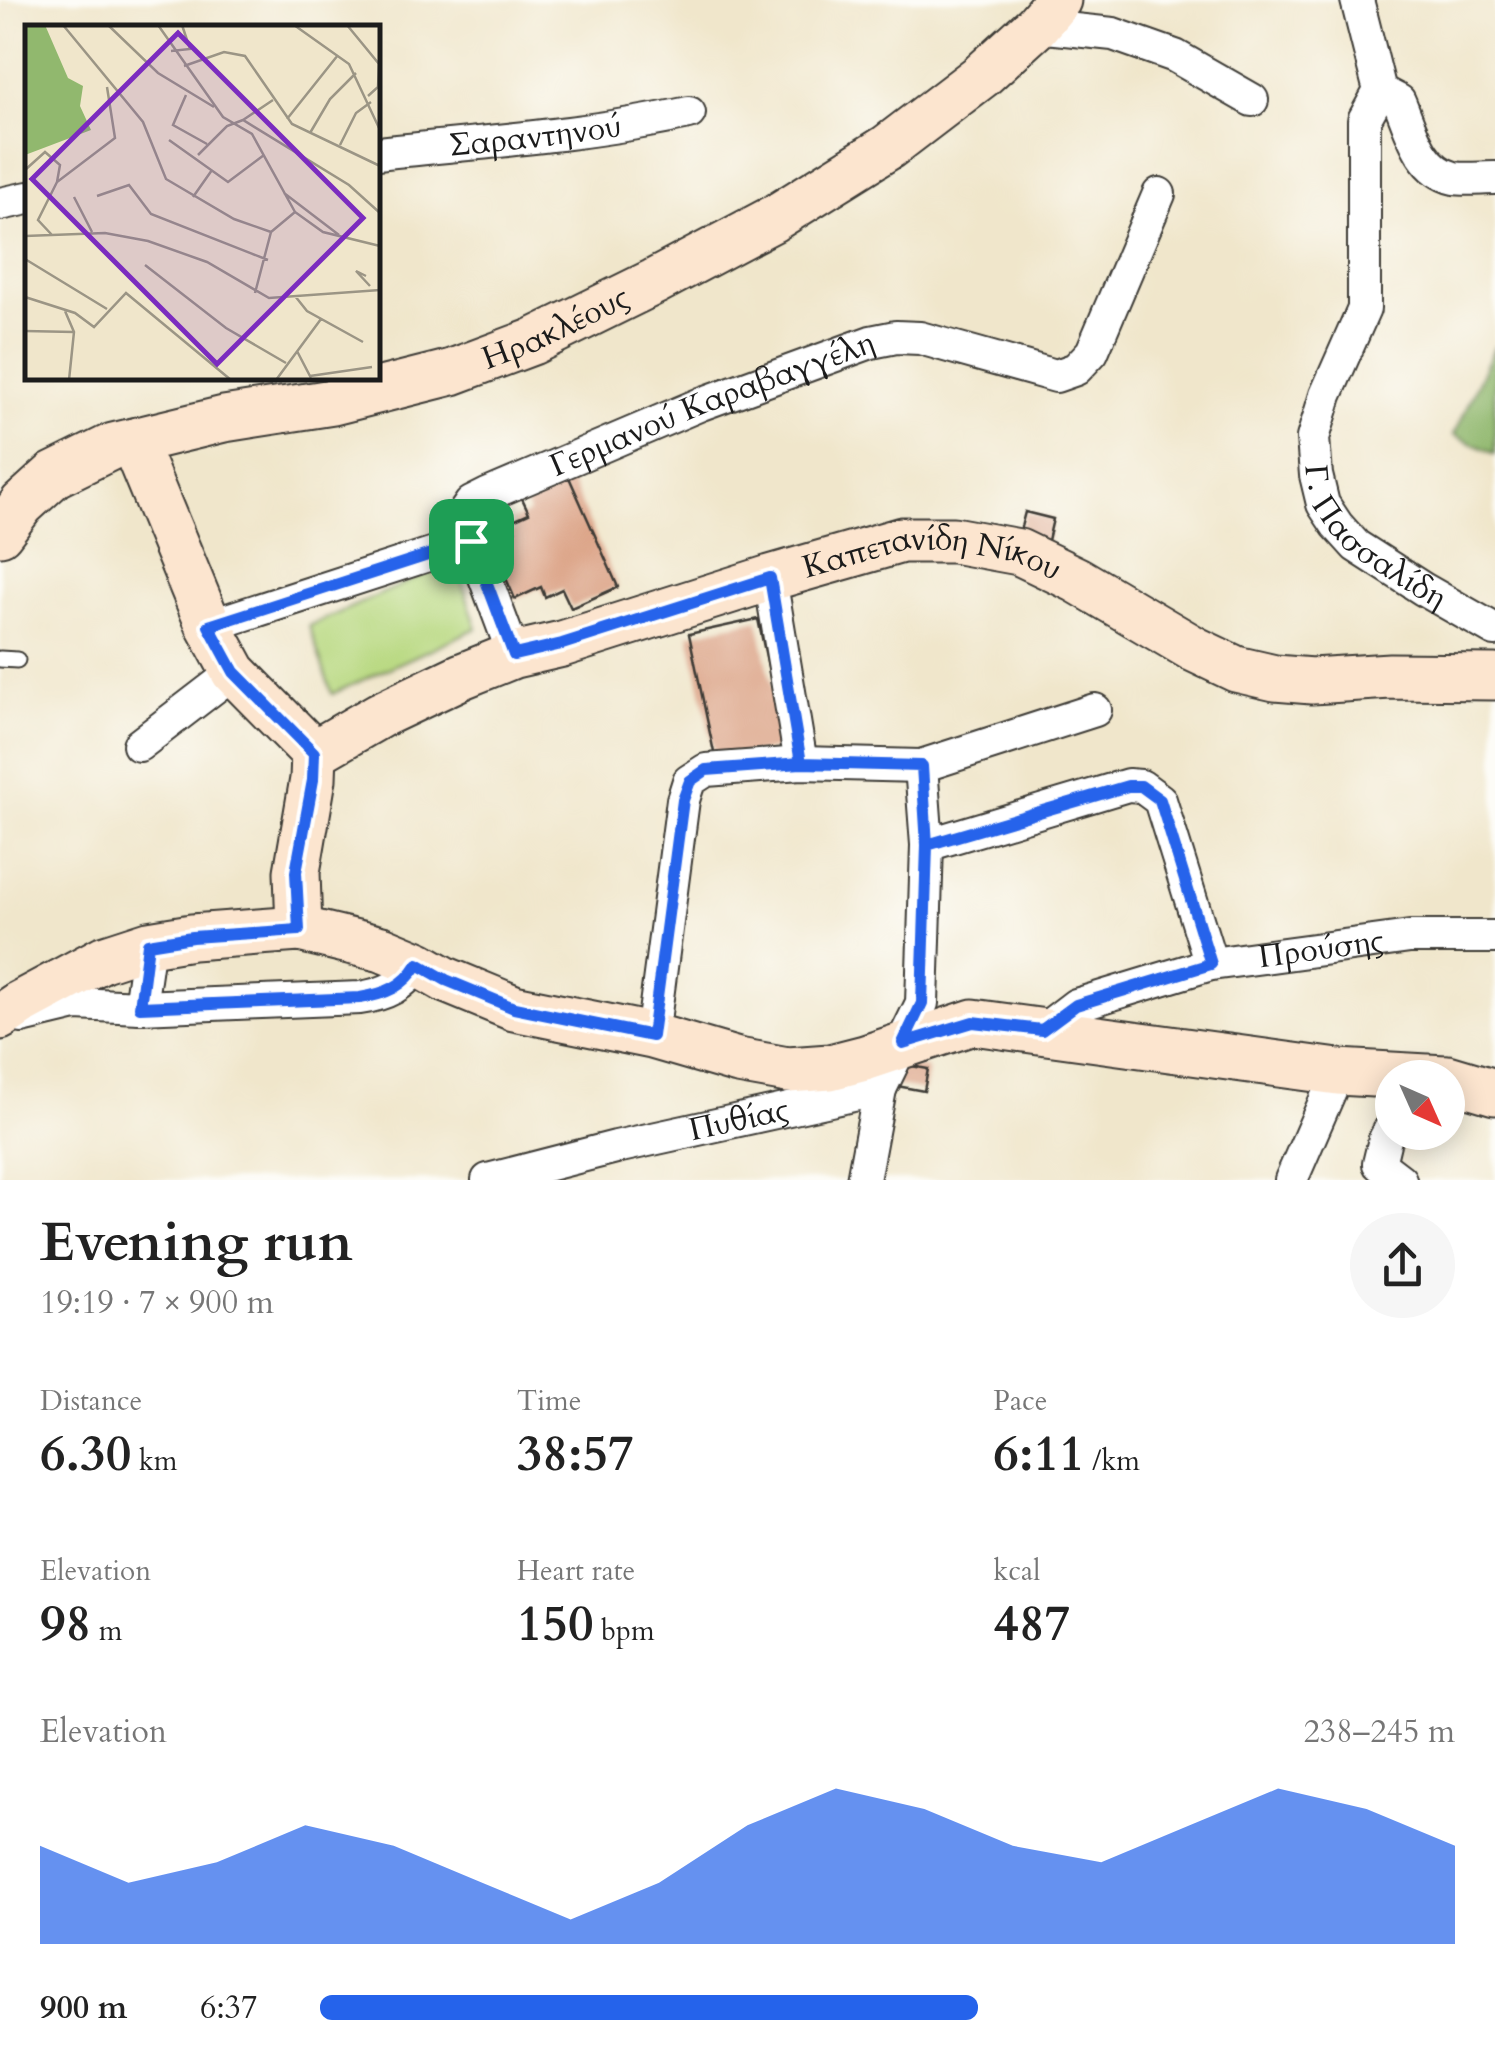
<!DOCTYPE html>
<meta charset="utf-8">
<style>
:root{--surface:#fff;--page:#f6f6f6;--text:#222;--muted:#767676;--accent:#2563eb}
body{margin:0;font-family:Cardo,serif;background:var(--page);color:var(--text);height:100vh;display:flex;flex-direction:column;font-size:38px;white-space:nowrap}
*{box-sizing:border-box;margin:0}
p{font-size:32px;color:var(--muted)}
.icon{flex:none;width:55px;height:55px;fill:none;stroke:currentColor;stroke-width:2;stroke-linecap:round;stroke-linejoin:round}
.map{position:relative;height:1180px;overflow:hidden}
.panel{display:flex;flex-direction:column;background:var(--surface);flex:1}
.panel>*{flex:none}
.needle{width:65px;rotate:135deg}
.buttons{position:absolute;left:1375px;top:1060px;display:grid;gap:20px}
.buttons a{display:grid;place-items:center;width:90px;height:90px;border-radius:50%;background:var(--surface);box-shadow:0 5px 25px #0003;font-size:50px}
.pin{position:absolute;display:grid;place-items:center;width:85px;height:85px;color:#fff;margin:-42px;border-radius:20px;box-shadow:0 5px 15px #0006}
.round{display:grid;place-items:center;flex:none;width:105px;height:105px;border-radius:52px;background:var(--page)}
.summary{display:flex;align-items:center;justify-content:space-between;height:170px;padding:0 40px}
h1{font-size:55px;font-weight:600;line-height:75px}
.stats{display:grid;grid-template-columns:repeat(3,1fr);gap:15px;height:170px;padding:10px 40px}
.stats div{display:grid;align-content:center}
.stats b{font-size:50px;font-weight:600}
.stats small{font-size:28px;font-weight:400}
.stats p{font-size:28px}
.chart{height:280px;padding:20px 40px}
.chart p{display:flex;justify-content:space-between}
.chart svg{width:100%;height:180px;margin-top:10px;fill:var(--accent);opacity:.7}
ul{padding:0 40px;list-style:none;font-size:32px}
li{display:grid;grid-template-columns:160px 120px 1fr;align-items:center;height:75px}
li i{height:25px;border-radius:12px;background:var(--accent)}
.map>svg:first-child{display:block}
</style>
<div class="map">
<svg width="1495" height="1180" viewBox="0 0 1495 1180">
<rect width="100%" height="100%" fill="#fdfcf7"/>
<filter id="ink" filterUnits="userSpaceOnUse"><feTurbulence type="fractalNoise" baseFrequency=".01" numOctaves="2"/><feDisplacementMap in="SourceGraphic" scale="20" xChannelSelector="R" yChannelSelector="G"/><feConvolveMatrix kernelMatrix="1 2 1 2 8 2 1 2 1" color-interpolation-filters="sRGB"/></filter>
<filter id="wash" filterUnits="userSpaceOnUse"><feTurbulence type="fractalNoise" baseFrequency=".0048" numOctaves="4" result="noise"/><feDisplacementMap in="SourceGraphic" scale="40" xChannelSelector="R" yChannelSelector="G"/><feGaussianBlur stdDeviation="2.25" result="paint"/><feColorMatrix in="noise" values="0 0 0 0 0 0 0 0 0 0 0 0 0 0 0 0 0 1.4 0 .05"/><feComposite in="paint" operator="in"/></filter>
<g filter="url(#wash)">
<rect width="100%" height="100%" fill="#f0e6cb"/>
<path fill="#b7d87f" stroke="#6a7a4e" stroke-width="2.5" d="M455 561 477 628 332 694 309 626Z"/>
<path fill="#91b86e" stroke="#566a45" stroke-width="2.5" d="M1495 346V454L1454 435Z"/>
<g id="blocks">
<path fill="#da9f81" d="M568 475 618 587 571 608 562 589 545 597 541 587 515 599 490 541 515 530 511 521 529 513 521 496Z
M1025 512 1053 519 1046 549 1017 542Z
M758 619 785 747 716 762 689 634Z
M900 1064 928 1069 924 1091 897 1086Z"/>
</g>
</g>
<g filter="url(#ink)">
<use href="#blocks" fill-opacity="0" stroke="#3c3a36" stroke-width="2.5"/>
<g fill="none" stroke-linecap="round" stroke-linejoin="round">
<g stroke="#3c3a36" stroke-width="19">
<path id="lane" d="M0 659 17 660"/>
</g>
<g stroke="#3c3a36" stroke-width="36">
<g id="street">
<path id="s1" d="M1357 0 1380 91 1364 120V309L1326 395 1313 438 1316 475 1323 504 1337 525 1356 546 1423 589 1495 630"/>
<path d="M1036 26 1113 34 1175 56 1252 100"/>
<path d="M1380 91 1399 101C1411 129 1420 170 1454 178 1466 180 1482 178 1495 178"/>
<path id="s2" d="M378 153C482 142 587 135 689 113"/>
<path d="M0 204 28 198"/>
<path d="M770 578 801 763"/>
<path d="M209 626 471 541"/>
<path id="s3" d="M514 655 462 516 471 503 487 495 701 404 871 342 896 337 920 338 1056 376 1076 369 1092 352 1159 194"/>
<path d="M139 745 234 672"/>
<path d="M927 845 1128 785 1141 786 1160 800 1211 964"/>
<path d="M140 1007 149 944"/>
<path d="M22 1017 76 1004 140 1007 360 998C386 994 403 986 418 964"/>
<path id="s4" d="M1042 1031 1076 1005 1211 964 1410 937H1495"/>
<path d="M652 1036 683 800 689 781 706 770 801 763 921 766 1095 710"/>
<path d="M1392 1126 1385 1139 1379 1164 1400 1180"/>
<path id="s5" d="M488 1180 616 1147 880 1089 922 1003 927 845 921 766"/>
<path d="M863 1180 880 1089"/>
<path d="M1291 1180 1338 1072"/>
</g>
</g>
<g stroke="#3c3a36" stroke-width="49">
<g id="secondary">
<path d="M133 442 209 626 234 672 314 753"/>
<path id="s6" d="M0 533 22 504 54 475 113 446 224 419 333 402 452 372 532 342 654 282 773 219 888 147 981 76 1036 26 1058 0"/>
<path id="s7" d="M314 753 380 715 462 676 514 655 562 644 770 578 902 540H953L1019 552 1077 580 1194 649 1236 669 1275 678 1312 681 1390 676 1495 677"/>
<path d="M299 929 297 872 313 779 314 753"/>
<path d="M0 1017 19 1004 103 959 149 944 192 937 299 929 382 949 418 964 446 980 514 1008 652 1036 738 1061 788 1070 830 1067 865 1058 973 1022 1338 1072 1445 1078"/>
<path d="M1448 1078 1495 1092"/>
</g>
</g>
<use href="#lane" stroke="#fff" stroke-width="15"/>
<use href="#street" stroke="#fff" stroke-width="32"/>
<use href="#secondary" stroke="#fce5cf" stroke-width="45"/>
</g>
</g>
<g fill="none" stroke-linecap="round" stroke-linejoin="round" filter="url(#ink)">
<g stroke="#fff" stroke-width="20">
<path id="route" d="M471 541 209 626 234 672 314 753 313 780 296 872 299 930 192 937 148 944 140 1007 360 998C385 994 404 987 418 964L446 980 514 1008 652 1036 683 800 690 781 706 770 801 763 922 766 927 845 922 1003 903 1043 973 1022 1042 1030 1076 1005 1211 964 1160 800 1141 786H1128L927 845 922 766 801 763 770 578 562 644 514 655 471 541"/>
</g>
<use href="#route" stroke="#2563eb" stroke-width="12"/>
</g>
<g text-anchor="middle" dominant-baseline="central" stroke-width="9" stroke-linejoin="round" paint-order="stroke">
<g font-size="32" fill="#1c1c1c" stroke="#fdfcf7">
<text stroke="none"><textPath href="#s2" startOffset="158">Σαραντηνού</textPath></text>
<text stroke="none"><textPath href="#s6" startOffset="605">Ηρακλέους</textPath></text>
<text stroke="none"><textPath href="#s3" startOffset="425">Γερμανού Καραβαγγέλη</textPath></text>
<text stroke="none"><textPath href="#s1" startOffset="580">Γ. Πασσαλίδη</textPath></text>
<text stroke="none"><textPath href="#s7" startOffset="658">Καπετανίδη Νίκου</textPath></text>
<text stroke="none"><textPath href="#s4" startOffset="295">Προύσης</textPath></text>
<text stroke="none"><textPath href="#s5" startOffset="258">Πυθίας</textPath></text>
</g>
</g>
<g transform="translate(25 25)">
<rect width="355" height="355" fill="#f0e6cb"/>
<path d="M0 0H20L43 53 58 61 55 81 66 105 0 130Z" fill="#91b86e"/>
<path fill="none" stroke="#9b9585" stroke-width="2.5" d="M38 0 118 97 141 154 209 194 246 207M83 0 133 48 189 82M133 0 198 92 227 109 270 187 298 207 355 221M269 0 324 39 355 105M322 0 354 39 353 62 343 71M146 26 165 24 157 0M159 41 199 27 220 31 267 99 355 141M161 70 148 100 182 119M262 94 313 30M218 95 248 75M285 108 305 74 331 48M144 115 203 157 239 130M315 120 331 88 346 77M173 130 202 101 218 95 324 160 355 188M0 145 20 127 35 140 32 157M259 168 314 210M72 171 104 160 126 189 243 235M49 172 67 207M168 172 187 145M246 207 270 187M27 210 13 195 32 157 90 113 82 62M0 211 80 208 123 216 182 237 244 273 355 265M0 234 82 284M120 240 201 303 261 338M341 251 331 246 345 261M230 268 246 207M270 271 282 286 338 317M0 272 50 288 69 302 101 268 206 355M40 286 49 307 44 355M0 306 49 307M272 326 286 353M285 351 347 342M251 355 296 294"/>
<path fill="#7b2cbf" fill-opacity="0.15" stroke="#7b2cbf" stroke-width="5" d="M153 8 338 193 192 339 7 154Z"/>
<rect width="355" height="355" fill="none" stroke="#1c1c1c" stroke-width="5"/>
</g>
</svg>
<div class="buttons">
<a><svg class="needle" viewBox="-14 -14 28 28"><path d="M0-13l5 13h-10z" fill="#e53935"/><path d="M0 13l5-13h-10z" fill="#767676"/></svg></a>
</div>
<div class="pin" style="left:471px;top:541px;background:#1e9e55"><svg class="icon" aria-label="arrive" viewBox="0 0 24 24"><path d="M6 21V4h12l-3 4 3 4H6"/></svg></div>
</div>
<section class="panel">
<div class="summary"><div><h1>Evening run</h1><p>19:19 · 7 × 900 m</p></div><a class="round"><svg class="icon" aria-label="share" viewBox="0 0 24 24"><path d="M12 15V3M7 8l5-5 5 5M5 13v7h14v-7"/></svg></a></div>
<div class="stats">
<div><p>Distance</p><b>6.30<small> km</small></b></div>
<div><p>Time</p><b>38:57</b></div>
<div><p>Pace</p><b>6:11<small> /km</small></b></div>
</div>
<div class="stats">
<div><p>Elevation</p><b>98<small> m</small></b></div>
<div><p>Heart rate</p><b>150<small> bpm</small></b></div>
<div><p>kcal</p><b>487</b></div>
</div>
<div class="chart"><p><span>Elevation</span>238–245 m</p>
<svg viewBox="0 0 160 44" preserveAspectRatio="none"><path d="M0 44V20L10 29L20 24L30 15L40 20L50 29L60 38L70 29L80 15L90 6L100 11L110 20L120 24L130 15L140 6L150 11L160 20V44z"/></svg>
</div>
<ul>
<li><b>900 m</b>6:37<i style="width:58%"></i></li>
</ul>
</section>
